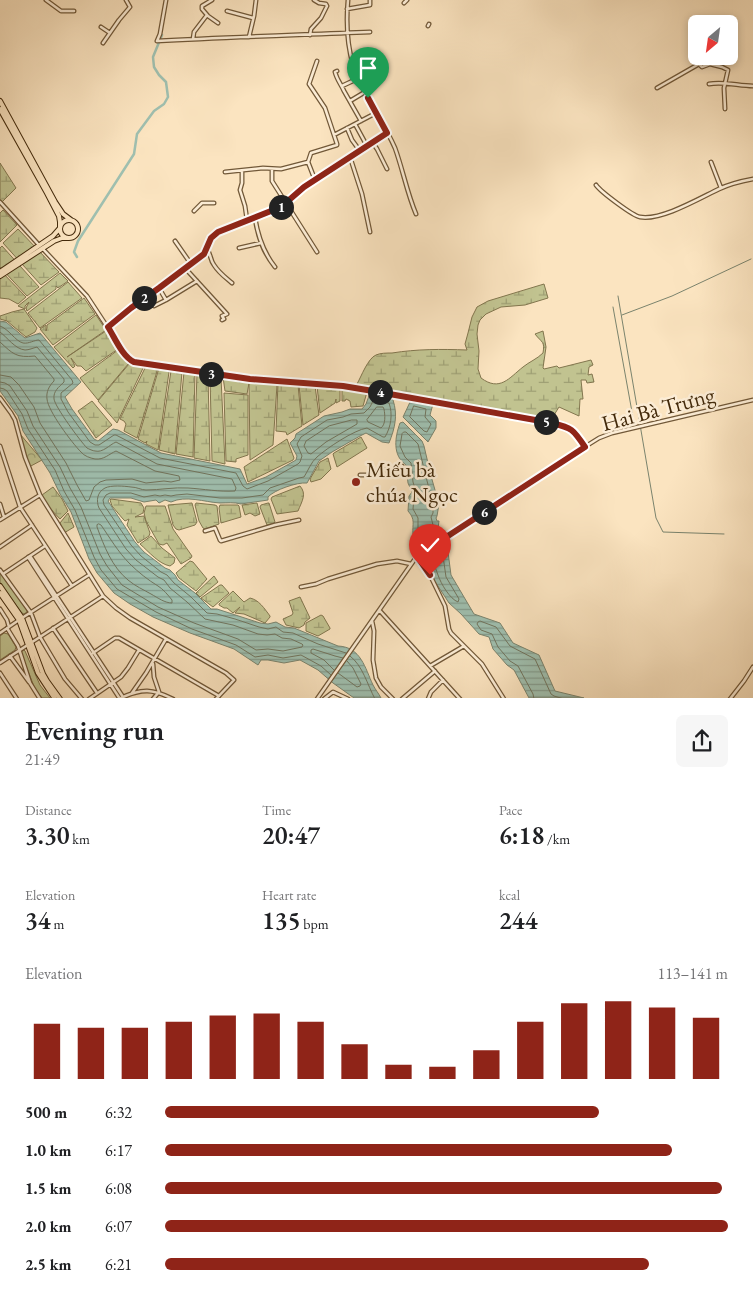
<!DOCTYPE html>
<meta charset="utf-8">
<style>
:root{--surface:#fff;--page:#f6f6f6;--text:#202124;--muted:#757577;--accent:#8f2418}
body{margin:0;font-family:"EB Garamond",serif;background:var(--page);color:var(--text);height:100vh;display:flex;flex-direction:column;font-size:19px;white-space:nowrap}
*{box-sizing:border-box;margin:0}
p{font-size:16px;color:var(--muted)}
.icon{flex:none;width:28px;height:28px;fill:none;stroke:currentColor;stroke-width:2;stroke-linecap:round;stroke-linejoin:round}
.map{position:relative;height:698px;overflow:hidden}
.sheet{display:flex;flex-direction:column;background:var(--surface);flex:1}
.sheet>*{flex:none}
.needle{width:32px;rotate:209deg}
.controls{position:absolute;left:688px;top:15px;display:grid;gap:10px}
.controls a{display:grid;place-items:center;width:50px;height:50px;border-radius:8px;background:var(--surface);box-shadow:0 2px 8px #0003;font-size:25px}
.pin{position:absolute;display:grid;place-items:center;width:42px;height:42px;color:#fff;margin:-51px -21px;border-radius:50% 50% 50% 0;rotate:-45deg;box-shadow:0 0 5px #0007}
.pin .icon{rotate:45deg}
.km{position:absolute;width:25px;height:25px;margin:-12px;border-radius:50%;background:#222;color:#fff;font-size:14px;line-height:25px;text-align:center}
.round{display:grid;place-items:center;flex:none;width:52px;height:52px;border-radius:8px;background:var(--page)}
.head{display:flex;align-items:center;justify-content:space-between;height:85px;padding:0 25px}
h1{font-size:28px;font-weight:600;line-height:38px}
.stats{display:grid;grid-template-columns:repeat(3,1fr);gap:8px;height:85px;padding:5px 25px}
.stats div{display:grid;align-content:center}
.stats b{font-size:25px;font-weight:600}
.stats small{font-size:14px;font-weight:400}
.stats p{font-size:14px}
.chart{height:140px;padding:10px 25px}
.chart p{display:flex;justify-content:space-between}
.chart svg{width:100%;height:90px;margin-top:5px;stroke:var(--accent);stroke-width:6}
ul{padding:0 25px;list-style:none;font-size:16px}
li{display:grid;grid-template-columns:80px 60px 1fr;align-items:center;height:38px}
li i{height:12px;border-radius:6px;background:var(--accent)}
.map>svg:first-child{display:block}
</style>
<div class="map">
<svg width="753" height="699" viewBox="0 0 753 699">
<defs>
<pattern id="wetland-marsh" width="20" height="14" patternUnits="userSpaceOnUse" patternTransform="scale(1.25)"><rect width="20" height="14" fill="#c1c390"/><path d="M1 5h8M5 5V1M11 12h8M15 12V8" fill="none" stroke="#9e9f74"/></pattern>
<pattern id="park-crowns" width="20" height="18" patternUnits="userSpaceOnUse" patternTransform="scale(1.25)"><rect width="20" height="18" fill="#c1c390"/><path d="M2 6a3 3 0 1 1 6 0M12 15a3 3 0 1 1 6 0" fill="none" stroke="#9e9f74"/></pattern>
<pattern id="water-rules" width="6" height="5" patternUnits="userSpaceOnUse" patternTransform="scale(1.25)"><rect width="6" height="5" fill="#9fbfaf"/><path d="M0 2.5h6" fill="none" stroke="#839b8d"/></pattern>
</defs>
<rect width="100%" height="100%" fill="#fbe4c0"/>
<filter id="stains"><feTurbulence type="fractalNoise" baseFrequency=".004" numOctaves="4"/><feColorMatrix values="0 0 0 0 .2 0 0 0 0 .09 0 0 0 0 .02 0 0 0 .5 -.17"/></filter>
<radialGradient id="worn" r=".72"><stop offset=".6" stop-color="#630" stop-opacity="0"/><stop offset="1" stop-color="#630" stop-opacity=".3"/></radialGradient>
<path fill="#c1c390" stroke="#82764e" d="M0 573 27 610V612L24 614 22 613 0 584Z
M4 633 8 634 16 647 15 650 0 660V636Z
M24 650 25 651 40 685 50 698H42L35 689 21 653 22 651Z"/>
<path fill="url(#wetland-marsh)" stroke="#82764e" d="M0 163 16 188 1 203 0 202Z
M3 210 17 225 0 242V213Z
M18 229 59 272 41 285 3 243Z
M2 246 39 287 27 296 0 267V248Z
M0 270 26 297 18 304 9 299 0 298Z
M60 273 68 281 58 288 56 286V289L27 311 26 308 29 302 25 306V309L18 306Z
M68 282 82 298 40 328 28 313Z
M544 284 548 298 525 305 501 307 486 314 480 320 478 325 477 334 479 351 478 369 481 378C500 392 509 378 523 367 529 362 537 359 543 353 545 341 542 343 535 334L543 331 546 347 543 368 544 369 557 366 559 368 591 360 593 365 589 367 588 375 592 374 594 382 587 383 586 380H581L583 399H580L579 416 559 407 551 420 379 391 357 384C361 377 368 358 376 355 380 353 387 353 392 353 417 349 441 349 467 350L465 344 468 333 472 317 477 307 488 301Z
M84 298 95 314 53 345 40 329 46 325V331L47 328V325Z
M24 309 37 328 35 332 26 337 7 321 0 319V316L12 312Z
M96 315 106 330 67 357 106 331 118 349 86 371 81 366H77L71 358 75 366 73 368 54 347Z
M118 350 129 363 98 400 80 378Z
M129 364 144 366 117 423 98 401Z
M146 366 158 368 137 438 124 431 126 424 124 421 120 419Z
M159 368 168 370 169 372 158 450 146 444 147 441 145 443 138 439Z
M171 371 182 372 175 454 159 450Z
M184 372 195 373 193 457 176 454Z
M197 374 208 376 210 461 194 458Z
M210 376 221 377 225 464 212 461Z
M223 377 249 382 250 381 274 383 277 385 273 445 250 460 249 383 247 394 225 391Z
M278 383 298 385 302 426 287 435 286 432 276 431Z
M299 385 315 386 319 415 303 425Z
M317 386 340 388V401L336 403V399L335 403 320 413Z
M342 388 367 392 363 406 351 407 350 401 346 399 345 401H342Z
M224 393 248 395V455L236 459V462L226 461Z
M92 401 112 425 96 438 78 411Z
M361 437 367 448 337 467 333 454 334 453Z
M287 439 294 458 293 460 248 482 244 467Z
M328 458 331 469 321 479 311 482 310 479 320 462Z
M300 486C307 494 302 501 298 511L277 514 271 499 272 497Z
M53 487 62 499 68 511 60 519 48 506 42 495Z
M111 499 141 503 144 508 143 513 135 517 144 516 150 533 149 536 138 543 127 525 129 519 125 521 123 519 112 506 110 500Z
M192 503 197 522 195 525 179 530 176 529 173 525 168 505Z
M196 503 215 505 217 506 219 524 205 529 203 528 199 521 195 505Z
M257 503 260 514 255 516 250 513 245 515 242 505Z
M268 503H269L275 522 274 523 267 525 260 507 261 505Z
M220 505H238L239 506 241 517 221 523 219 508Z
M146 506H165L173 529 192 556 191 558 181 564 167 543 163 545 159 544 146 521 144 513Z
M68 513 74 527 64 533 60 523Z
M151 536 162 548 175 558 174 563 170 566C159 564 149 552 140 544Z
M190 561 193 562 207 579 196 591 179 578 176 573Z
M214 576 218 582 200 597 196 593Z
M220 585H222L229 593 213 607 201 598Z
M233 591 244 602 250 598C259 600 264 608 270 616V617L265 623 244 614 235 613 240 607 233 613 227 608H224L219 605V604Z
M300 597 310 618 305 622 304 625 299 628 286 625 283 619 292 615 293 613 289 601Z
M321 615 323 616 330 628V629L318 636 306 631V623Z"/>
<path fill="url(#park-crowns)" stroke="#82764e" d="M19 434H20L42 460 29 467Z"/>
<path fill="url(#water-rules)" stroke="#7a836d" d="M0 321 6 322 25 338 40 333 81 382 65 397 72 409 94 439 98 441 113 429 118 430 161 453 240 469 247 484 266 477 296 460 297 456 290 443 295 438 296 434 324 416 342 412 350 409H362L366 404 370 393 390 397 393 400C398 415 395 428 389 443L382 442 366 433 360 436 332 452 319 461 307 483C297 482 274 490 268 497V500L241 504C234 502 227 503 220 503 204 502 186 495 171 502L165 500 159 503 156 500 144 502 131 498H110L108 501 135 542 144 552 165 568 170 570 175 575 178 580 195 593 211 609H217L260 623 268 624 276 622 285 627 294 628 338 646C361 647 365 668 373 685 375 689 379 694 381 698H354L333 683 318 670 300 660 284 663 268 660H261L258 665 234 649 190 633 153 617 130 604 114 593 97 573 89 559 71 512 60 494 50 473 23 431 18 416 0 391Z
M411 400 433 404 430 415 436 421V428L428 442 403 417Z
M403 422 422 441 424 446 431 476 439 504 437 516 436 518 437 521H439L437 536 429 543 433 550C440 546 442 549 448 552L451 575 474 614 500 623 513 643 539 655 555 691 584 698H529L514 670 507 665 493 649 489 637 479 634 461 614 449 603 434 580 429 565 425 562C425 555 427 555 431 551L427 544 422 546 417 538 413 534C412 524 416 520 408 511L409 496 412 492 408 483 406 465C392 455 395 437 400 423Z"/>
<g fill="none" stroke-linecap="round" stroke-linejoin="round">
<path stroke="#71745d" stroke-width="1" d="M0 326C9 329 15 341 23 343 29 344 34 340 39 340L72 380 73 383 61 393V399L68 412 90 442 95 445H99L114 435H116L160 458 236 473 243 486 247 489 268 481 298 464 300 462 302 456 297 444 301 437 327 420 343 417 351 414 364 413 370 407 374 399 389 403C393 414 391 427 385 437H383L367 428C354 430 327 448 317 457 311 462 308 471 304 477L299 478 270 488 263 495 242 498H220L187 494 176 495 171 496 165 495 160 496 155 495 144 497 131 493H110L106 495 103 500 104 505 131 545 141 556 161 572 167 575 174 583 191 597 207 613 217 614 235 619 259 627 268 629 276 627 283 632 293 633 318 644 346 653
M0 332C8 338 15 349 25 350 29 350 33 348 37 347L64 379V382C59 387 53 391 54 399 55 407 81 442 87 448 89 449 93 451 95 451 103 453 109 445 116 442L157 464 232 479 236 488 235 491C219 492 204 489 188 488 174 487 160 490 146 490 141 490 137 487 131 487 124 486 111 485 105 488 97 492 96 501 99 508L126 549 136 560 158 577 164 580 170 588 187 602 205 619 233 625 258 634 267 635 275 634 282 638 291 639 302 644 303 645 302 647 283 651 268 649 256 650 238 639 194 623 158 607 122 585 107 566 100 554 81 507 70 488 60 467 33 426 27 411 10 386 5 383 0 382
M0 342C13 354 16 358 35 356L54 379V381C49 386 46 392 47 399 48 411 72 443 81 452 84 456 90 458 95 459 104 460 109 454 116 451L155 471 179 476 180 480 171 482 164 481 146 483 132 479 106 480 100 482 94 487 89 500 86 501 77 485 66 463 40 423 34 407 19 385 11 377 0 375
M0 388 4 389 7 391 22 414 28 429 55 470 64 491 75 510 94 557 101 570 117 589 156 612 192 629 236 645 255 657 268 655 283 658 301 655 321 666 331 675
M414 406 426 409 425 417 431 424 427 432 424 431 410 417Z
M377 407H383L384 409C385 415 386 424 381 428L368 422 367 420Z
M352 420H357V424L326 442 311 454 308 453 304 446 306 441 329 426Z
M404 432H406L418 444 419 448 426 477 433 504V513L431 517 433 525V533L425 538H423L418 531V518L413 509 414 498 416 492 413 482 411 463 405 457 400 446 402 434Z
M99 524 101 525C110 538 118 552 130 564 138 572 148 580 158 586 163 589 168 595 172 600V603C165 603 158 598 151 594 144 590 135 586 128 580 112 567 104 546 97 527V525Z
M438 553 443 556 446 577 459 599 458 602C450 599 441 584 438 575 436 570 435 565 431 560V557Z
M350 656C363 666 367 684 375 699
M334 670 324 660 311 653V650L313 649 335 656 343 658
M338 673 357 687 360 686 361 684 353 668 347 661
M534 699 533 694 518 666 510 661 498 647 492 634 481 630 477 624 478 622 480 621 496 627 510 646 535 659 551 694 554 696 564 699"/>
<path stroke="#7a836d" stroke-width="1" d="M618 296 656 518 663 532 724 534
M613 307 634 423
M622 315 672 296 751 259"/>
<path stroke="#9fbfaf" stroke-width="2.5" d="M77 257 74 252 78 241 134 154 137 134 154 111 164 104 168 97 166 82 159 75 154 67 153 57 162 35"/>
<g stroke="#715838" stroke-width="5">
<path id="minor" d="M46 0 61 11H74
M166 0 160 34 157 41C228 37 299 35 370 32
M212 0 202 6V9L208 16 218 23
M348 0C346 22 347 44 353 65 363 95 383 120 395 148 403 170 407 193 416 214
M404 3 407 0
M347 9 370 5V0
M227 11 253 18
M428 26 429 24
M101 27 110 33
M310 35 311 29 321 18 327 6 326 4 319 3 314 0
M249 37 254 16 256 0
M193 39 194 32 207 15
M103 43 119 20 130 7 126 0
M317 61 309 84 325 108 334 135
M337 71 335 72C337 80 341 84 344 91L361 121
M709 84C723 81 739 86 753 86
M342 86 359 78
M657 88 699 64 702 67 710 64 722 67 728 70 724 88 725 109
M350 101 365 92
M355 124 367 146
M347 128 352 140 360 151
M373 143 377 149 387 169
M350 157 362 194 370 232
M308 162 315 180
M711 162 721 188
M272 169V181L317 252
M242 171V183L240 190 245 206 247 220
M225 172 263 168 281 169 308 162 311 153 337 145V144L334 135 376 113
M596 185C601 192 633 216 640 217 661 221 700 198 719 189 730 184 742 181 753 179
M0 202 39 245
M194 211 202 203H214
M255 218C258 237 263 252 275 267
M175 241 191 264
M42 248 87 296 125 354 131 361 134 362 250 379 343 386 551 423C572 428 574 429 585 447
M239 248 261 243
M207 249C211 254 210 260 214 265 219 273 225 277 232 283
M185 268 227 314 222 316 224 319 222 320
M159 288 166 300
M154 306 166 300 197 281
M108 327 131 308 205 254 211 238 218 232 281 207 304 187 387 133
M0 398 11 413 15 420 25 457 40 495 103 596 116 608 130 618 226 673 234 680 216 699
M0 446 20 507 72 586
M360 475H376L380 471 402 466
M0 504 4 517
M0 520 40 495
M205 531 215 528 220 540 221 541 275 525 299 520
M0 547 32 525
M30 556 123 697
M417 556 427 569 445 606 449 629 451 633 482 664 504 699
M28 557 120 699
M0 570 31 613 40 637 65 679 82 699
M3 574 45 546
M301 587 316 584 328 579 377 564 397 561 411 564
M0 609 7 620 9 627
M380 611 460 699
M22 618 89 575
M372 621 374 631 373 660 376 678 381 687 393 699
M7 628 18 646 30 683 40 699
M53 628 97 693
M0 633 19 620
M93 653 115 638H119L219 696
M10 656 29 682
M0 663 103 596
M430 666 464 646
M0 673 17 699
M132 693 146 673 166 639
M121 698C142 688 153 689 173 699
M89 699 121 677 128 668 139 650
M153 699 159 692 154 677 153 664
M317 699 417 556 519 488 599 438 612 433 753 400
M324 699 333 692 348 699
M402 699 435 671
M428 699 431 692 443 680
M730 699 744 681 753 667"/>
</g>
<g stroke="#432a0b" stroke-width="6">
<path id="major" d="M0 101 55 202 63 214 71 220
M0 109 47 193 59 216 60 222V228L53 236 0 272
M60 229a9 9 0 1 1 18 0a9 9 0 1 1-18 0Z
M0 276 54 241 62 238H68
M0 586 22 618 43 674 47 681 60 699
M0 593 19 620 38 673 55 699"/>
</g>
<use href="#minor" stroke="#fcedd6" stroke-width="2.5"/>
<use href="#major" stroke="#fbe4c0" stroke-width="4"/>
</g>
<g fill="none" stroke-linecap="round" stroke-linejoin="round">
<g stroke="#fff" stroke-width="10">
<path id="route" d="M368 98 387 133 304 187 281 207 218 232 211 238 204 254 159 288 131 308 108 327C115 338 122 356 134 362L250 379 343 386 367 390 552 423C572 428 573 429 585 447L417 556 430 575"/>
</g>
<use href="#route" stroke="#8f2418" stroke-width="6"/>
</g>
<circle fill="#8f2418" stroke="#fcedd6" stroke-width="2" cx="356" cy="482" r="5"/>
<g text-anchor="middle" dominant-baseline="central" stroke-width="5" stroke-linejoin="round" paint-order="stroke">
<g font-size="22" fill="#432a0b" stroke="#fcedd6">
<text transform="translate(658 409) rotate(-15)">Hai Bà Trưng</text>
</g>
<g font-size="22" fill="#432a0b" stroke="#fcedd6" text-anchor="start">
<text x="366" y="469">Miếu bà<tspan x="366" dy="25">chúa Ngọc</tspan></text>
</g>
</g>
<rect width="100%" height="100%" filter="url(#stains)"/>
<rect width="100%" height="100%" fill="url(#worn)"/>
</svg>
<div class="controls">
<a><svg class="needle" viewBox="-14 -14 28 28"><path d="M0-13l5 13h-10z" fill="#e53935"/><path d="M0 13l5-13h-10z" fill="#757577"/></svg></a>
</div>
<div class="pin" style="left:368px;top:98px;background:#1e9e55"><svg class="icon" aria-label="arrive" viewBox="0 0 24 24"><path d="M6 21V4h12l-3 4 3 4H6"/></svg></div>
<div class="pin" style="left:430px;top:575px;background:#d93025"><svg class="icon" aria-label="check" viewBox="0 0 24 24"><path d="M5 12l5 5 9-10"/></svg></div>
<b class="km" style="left:281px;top:207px">1</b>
<b class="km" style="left:144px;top:298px">2</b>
<b class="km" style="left:211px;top:374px">3</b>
<b class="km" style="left:380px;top:392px">4</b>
<b class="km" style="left:546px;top:422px">5</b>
<b class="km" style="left:484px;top:512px">6</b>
</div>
<section class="sheet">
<div class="head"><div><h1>Evening run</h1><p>21:49</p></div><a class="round"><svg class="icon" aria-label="share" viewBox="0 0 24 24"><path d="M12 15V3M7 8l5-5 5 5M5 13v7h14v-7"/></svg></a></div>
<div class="stats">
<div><p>Distance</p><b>3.30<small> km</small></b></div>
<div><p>Time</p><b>20:47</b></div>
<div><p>Pace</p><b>6:18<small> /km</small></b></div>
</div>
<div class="stats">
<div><p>Elevation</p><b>34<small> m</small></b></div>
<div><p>Heart rate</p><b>135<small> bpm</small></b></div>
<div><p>kcal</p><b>244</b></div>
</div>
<div class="chart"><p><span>Elevation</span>113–141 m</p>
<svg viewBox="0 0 160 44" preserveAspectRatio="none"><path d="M5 44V17M15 44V19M25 44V19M35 44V16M45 44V13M55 44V12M65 44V16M75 44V27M85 44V37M95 44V38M105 44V30M115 44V16M125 44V7M135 44V6M145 44V9M155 44V14"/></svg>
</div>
<ul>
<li><b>500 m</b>6:32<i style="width:77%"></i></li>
<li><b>1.0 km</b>6:17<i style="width:90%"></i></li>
<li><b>1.5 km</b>6:08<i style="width:99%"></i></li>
<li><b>2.0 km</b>6:07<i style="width:100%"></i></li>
<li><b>2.5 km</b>6:21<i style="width:86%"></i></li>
</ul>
</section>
